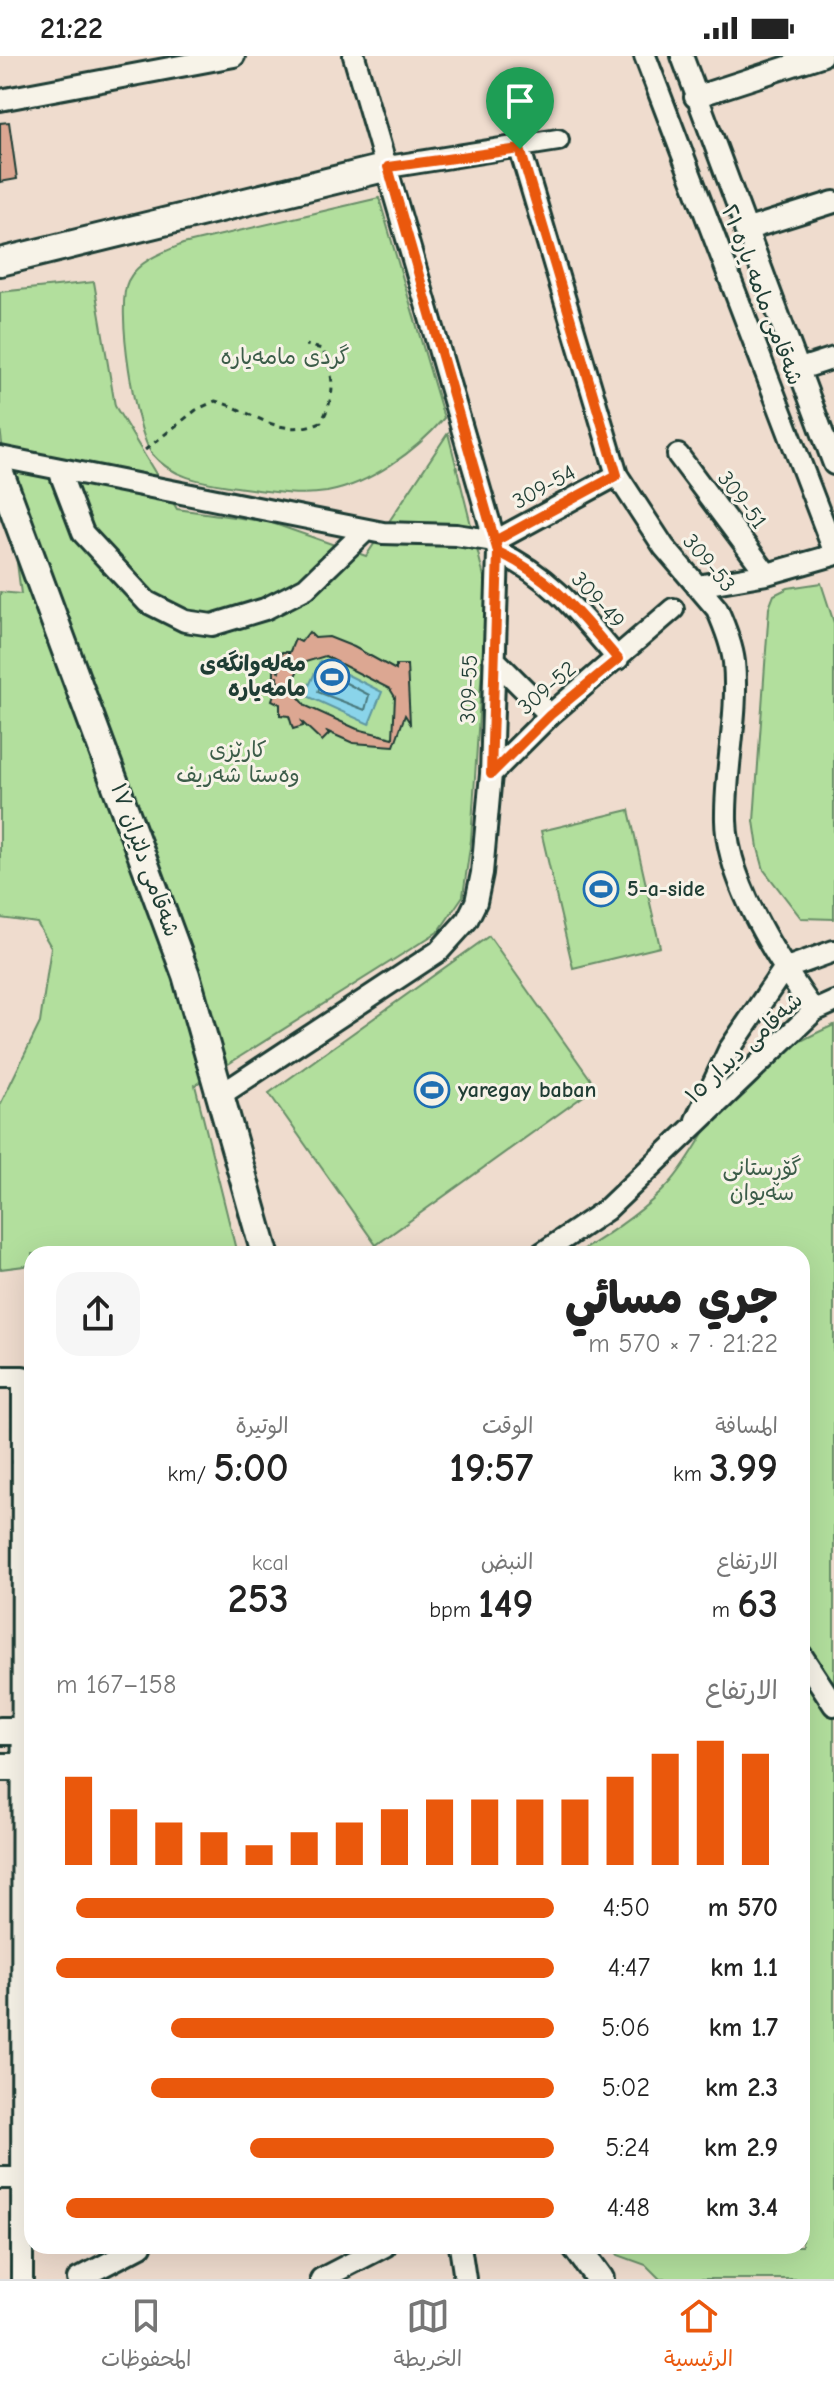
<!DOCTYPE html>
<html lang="ar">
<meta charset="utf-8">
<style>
:root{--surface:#fff;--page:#f6f6f6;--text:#222;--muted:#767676;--line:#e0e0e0;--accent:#ea580c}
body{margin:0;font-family:"Comic Neue","Playpen Sans Arabic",sans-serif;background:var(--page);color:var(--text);direction:rtl;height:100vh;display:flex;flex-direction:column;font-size:30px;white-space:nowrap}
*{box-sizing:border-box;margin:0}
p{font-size:26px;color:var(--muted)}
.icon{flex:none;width:44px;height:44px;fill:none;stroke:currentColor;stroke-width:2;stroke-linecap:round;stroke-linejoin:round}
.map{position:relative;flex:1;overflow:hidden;direction:ltr}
.details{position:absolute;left:24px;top:1190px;width:786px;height:1008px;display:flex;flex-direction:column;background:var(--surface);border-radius:24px;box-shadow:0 8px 32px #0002;direction:rtl}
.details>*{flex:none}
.pin{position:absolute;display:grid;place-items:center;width:68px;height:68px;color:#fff;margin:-82px -34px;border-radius:50% 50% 50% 0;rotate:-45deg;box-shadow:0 0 8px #0007}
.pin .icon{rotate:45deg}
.round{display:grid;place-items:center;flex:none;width:84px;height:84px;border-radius:24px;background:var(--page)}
.overview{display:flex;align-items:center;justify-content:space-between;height:136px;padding:0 32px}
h1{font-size:44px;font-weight:800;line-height:60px}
.metrics{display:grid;grid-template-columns:repeat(3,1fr);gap:12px;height:136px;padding:8px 32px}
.metrics div{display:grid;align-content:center}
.metrics b{font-size:40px;font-weight:800}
.metrics small{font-size:22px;font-weight:400}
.metrics p{font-size:22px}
.chart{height:224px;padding:16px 32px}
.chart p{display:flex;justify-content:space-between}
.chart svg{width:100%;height:144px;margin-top:8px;stroke:var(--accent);stroke-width:6}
ul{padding:0 32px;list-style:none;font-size:26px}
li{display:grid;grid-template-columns:128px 96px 1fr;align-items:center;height:60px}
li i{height:20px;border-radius:10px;background:var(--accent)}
.status{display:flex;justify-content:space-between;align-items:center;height:56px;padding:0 40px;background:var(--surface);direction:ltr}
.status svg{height:22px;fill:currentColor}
.dock{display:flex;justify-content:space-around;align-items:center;height:112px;border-top:2px solid var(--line);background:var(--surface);font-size:22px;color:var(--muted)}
.dock a{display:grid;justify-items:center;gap:4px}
.dock .active{color:var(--accent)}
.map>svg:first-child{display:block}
</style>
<div class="status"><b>21:22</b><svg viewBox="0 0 49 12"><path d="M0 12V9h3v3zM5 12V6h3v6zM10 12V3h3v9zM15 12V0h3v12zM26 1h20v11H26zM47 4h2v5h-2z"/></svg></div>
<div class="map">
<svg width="834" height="2223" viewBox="0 0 834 2223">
<rect width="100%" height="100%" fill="#efdcce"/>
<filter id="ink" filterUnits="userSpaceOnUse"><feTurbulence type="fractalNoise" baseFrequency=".0125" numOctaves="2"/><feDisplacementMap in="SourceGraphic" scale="16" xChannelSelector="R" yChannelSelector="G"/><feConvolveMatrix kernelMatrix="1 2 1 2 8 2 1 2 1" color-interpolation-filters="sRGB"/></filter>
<g filter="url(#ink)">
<path fill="#b2df9d" stroke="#688e68" stroke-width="2" d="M379 142 444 362C416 395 371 428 327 436 295 441 261 434 229 430 202 426 171 421 152 398 135 375 115 250 128 225 138 205 163 196 183 188Z
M94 226 115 350 177 453 269 466 366 500 448 377 487 533 471 784 463 840 439 875 195 1029 237 1198H32V1209L0 1213V1049L40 967 51 891 37 867 0 862V536L21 538 0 372V236Z
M821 527 834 567V863L801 862 764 814 758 792 754 765 769 552 774 539 788 532Z
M629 754 660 891 573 912 541 775Z
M489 880 596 1031 376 1189 269 1037Z
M834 969V2223H660L646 2209 618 2199 612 2190H802V1198H576C606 1180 646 1153 669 1128 689 1106 700 1080 718 1057 755 1010 780 993 834 969Z"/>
<path fill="#8ad4ea" stroke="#5f98a1" stroke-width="2" d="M320 605 382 636 369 668 305 639Z"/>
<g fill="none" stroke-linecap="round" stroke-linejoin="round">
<path stroke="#4a797d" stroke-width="2" d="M327 617 369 639 365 654 318 636 323 620Z"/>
</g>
<path fill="#dca792" stroke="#1f3d34" stroke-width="2" fill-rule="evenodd" d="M9 66 17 123 0 126V67Z
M309 576 315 582 329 581 354 591 396 614V609H407L410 667 405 659 394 690 353 687 326 675 329 678 322 685 302 666 303 670 293 673 289 660 280 659V648L272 644 278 626 277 621 274 622V611L279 616 282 596H288V600L295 583 301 586ZM325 600 390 633 395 641 393 682 357 673 306 650 296 638V618L302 607Z"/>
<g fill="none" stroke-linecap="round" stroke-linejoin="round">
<g stroke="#1f3d34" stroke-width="26">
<path id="minor" d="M645 0 834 495
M682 0 834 408
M695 41 821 0
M0 44 234 0
M520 93 617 419 664 491 717 553C724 569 732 589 734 606 739 658 725 712 726 764 727 826 778 905 814 955
M388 111 558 84
M745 174 834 146
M797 314 834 302
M678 399 767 518
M0 401 383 477 456 479 495 485 617 419
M59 414 83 477 147 546 185 565 212 569 265 553 306 532 366 474
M498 496C551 520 581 560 618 603
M697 530 767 518 834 499
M494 603 550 659
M491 718 550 659 673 553
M219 1040 439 895 467 864 476 846 482 817 491 718 498 496 354 0
M696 1064 729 994 784 913 834 895
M541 1198 606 1154 814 955 834 946
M0 1321H23L22 2223
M802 1600 834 1649
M0 2122H21L32 2117
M460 2190 465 2223
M78 2223 141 2190
M321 2223 385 2190"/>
</g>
<g stroke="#1f3d34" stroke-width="32">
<path id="major" d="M0 206 388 111
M0 417 186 919 265 1198
M0 1675H32
M0 1711H32
M576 2190 600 2223"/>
</g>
<path stroke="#1f3d34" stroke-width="3" stroke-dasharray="6 6" stroke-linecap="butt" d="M145 394 196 354 215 345C256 355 276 384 321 366 336 340 335 320 322 293L306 289"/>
<use href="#minor" stroke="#f7f3e8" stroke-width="20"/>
<use href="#major" stroke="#f7f3e8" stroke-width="26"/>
</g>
</g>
<g fill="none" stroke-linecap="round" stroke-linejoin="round" filter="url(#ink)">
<g stroke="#fff" stroke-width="16">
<path id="route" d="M520 93 388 111 498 496 491 718 550 659 618 603C581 560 551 520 498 496L495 485 617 419 520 93"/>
</g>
<use href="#route" stroke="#ea580c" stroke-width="10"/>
</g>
<defs>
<g id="stadium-ring" transform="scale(1.8)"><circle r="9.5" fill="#f7f3e8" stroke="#1f6fb2" stroke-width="1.5"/><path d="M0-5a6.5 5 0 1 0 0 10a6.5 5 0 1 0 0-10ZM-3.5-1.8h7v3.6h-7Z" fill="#1f6fb2"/></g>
</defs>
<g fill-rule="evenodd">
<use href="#stadium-ring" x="332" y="621"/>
<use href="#stadium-ring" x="601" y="833"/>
<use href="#stadium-ring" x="432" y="1034"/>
</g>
<g text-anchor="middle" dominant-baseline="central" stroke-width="6" stroke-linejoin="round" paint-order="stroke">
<g font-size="22" fill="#1f3d34" stroke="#f7f3e8">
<text transform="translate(762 239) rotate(69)">شەقامی مامە یارە ٢١</text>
<text transform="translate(544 431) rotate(-29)">309-54</text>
<text transform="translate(742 444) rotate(53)">309-51</text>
<text transform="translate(709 507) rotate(50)">309-53</text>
<text transform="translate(598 544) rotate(48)">309-49</text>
<text transform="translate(547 632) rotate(-41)">309-52</text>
<text transform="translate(469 633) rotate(-88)">309-55</text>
<text transform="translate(145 804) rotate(70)">شەقامی دلێران ١٧</text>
<text transform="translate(744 992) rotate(-43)">شەقامی دیدار ١٥</text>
</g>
<g font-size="22" fill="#3c5d49" stroke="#f7f3e8">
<text x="285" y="301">گردی مامەیارە</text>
<text x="238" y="694">کارێزی<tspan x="238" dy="25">وەستا شەریف</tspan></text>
<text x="762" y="1112">گۆڕستانی<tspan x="762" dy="25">سەیوان</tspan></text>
</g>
<g font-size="22" font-weight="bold" fill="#1f3d34" stroke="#f7f3e8" text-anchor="start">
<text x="306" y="608" text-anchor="end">مەلەوانگەی<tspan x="306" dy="25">مامەیارە</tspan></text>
<text x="627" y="833">5-a-side</text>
<text x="458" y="1034">yaregay baban</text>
</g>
</g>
</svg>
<div class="pin" style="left:520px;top:93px;background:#1e9e55"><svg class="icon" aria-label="arrive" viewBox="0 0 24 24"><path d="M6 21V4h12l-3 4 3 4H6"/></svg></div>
<section class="details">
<div class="overview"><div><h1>جري مسائي</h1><p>21:22 · 7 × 570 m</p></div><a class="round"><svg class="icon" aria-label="share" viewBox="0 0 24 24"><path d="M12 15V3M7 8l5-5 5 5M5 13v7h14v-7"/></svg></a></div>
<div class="metrics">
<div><p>المسافة</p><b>3.99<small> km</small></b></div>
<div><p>الوقت</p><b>19:57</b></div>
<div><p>الوتيرة</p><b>5:00<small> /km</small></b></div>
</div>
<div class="metrics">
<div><p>الارتفاع</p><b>63<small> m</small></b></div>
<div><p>النبض</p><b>149<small> bpm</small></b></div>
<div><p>kcal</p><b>253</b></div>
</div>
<div class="chart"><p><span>الارتفاع</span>158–167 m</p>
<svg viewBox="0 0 160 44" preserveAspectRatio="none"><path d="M5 44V17M15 44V27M25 44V31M35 44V34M45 44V38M55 44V34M65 44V31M75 44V27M85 44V24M95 44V24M105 44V24M115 44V24M125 44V17M135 44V10M145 44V6M155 44V10"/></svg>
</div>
<ul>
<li><b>570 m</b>4:50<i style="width:96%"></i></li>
<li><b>1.1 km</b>4:47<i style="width:100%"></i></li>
<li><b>1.7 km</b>5:06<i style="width:77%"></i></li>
<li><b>2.3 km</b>5:02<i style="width:81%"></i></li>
<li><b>2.9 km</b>5:24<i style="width:61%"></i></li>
<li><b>3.4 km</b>4:48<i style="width:98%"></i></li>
</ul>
</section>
</div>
<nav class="dock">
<a class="active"><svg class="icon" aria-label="home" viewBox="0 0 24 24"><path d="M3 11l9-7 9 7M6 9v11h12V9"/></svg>الرئيسية</a>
<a><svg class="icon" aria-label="map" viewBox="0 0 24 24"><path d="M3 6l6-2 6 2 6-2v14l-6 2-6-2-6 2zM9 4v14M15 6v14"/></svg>الخريطة</a>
<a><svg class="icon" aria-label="saved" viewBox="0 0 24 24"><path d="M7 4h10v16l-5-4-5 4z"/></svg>المحفوظات</a>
</nav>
